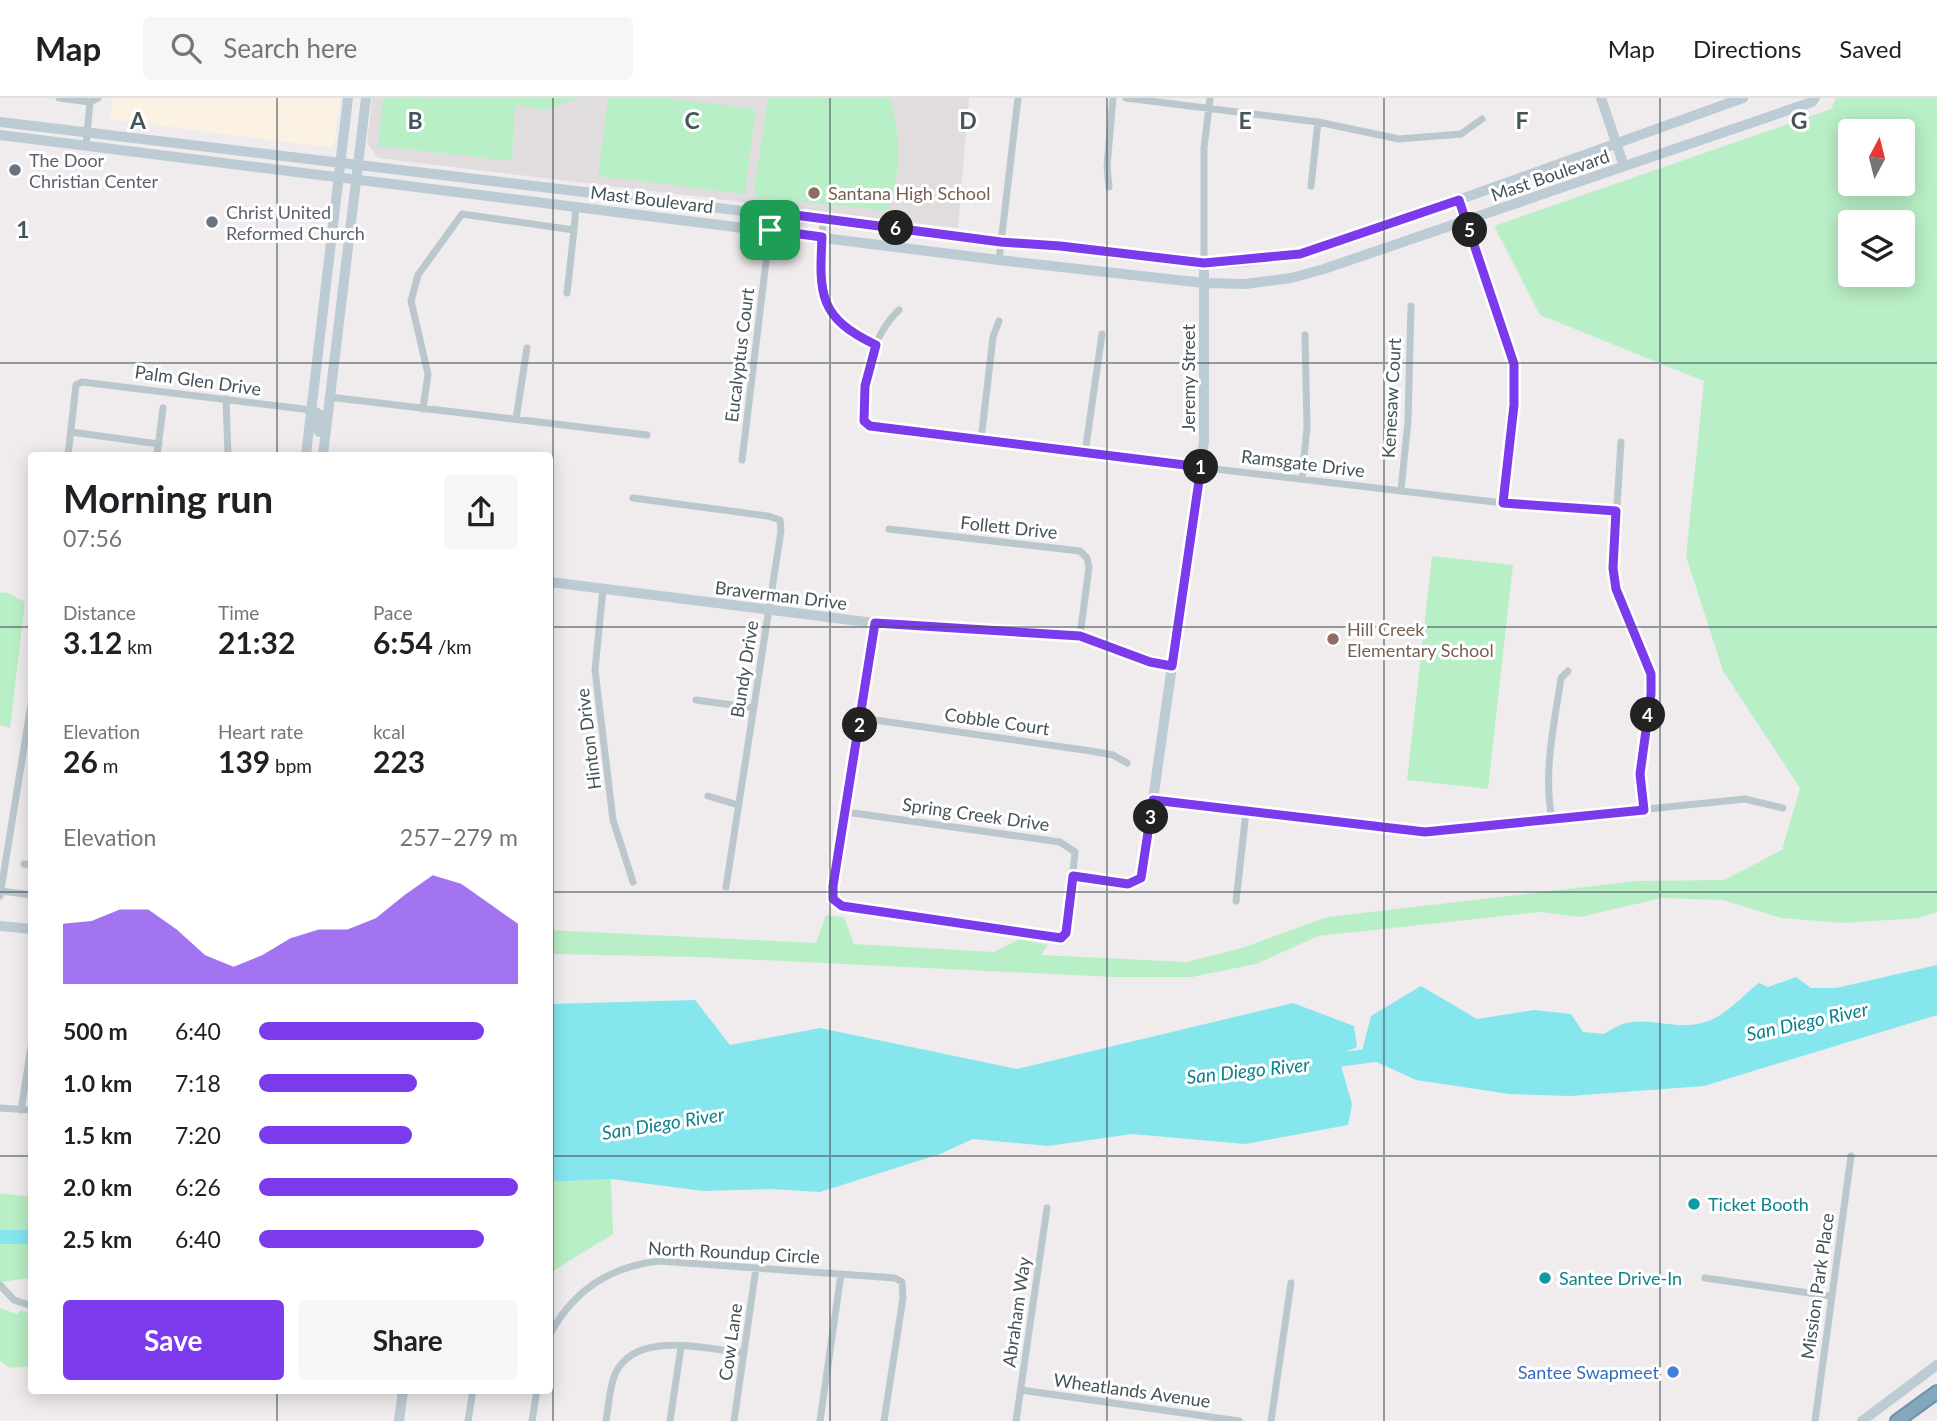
<!DOCTYPE html>
<meta charset="utf-8">
<style>
:root{--surface:#fff;--page:#f6f6f6;--text:#202124;--muted:#757577;--line:#e0e0e0;--accent:#7c3aed}
body{margin:0;font-family:Lato,sans-serif;background:var(--page);color:var(--text);height:100vh;display:flex;flex-direction:column;font-size:26px;white-space:nowrap}
*{box-sizing:border-box;margin:0}
p{font-size:23px;color:var(--muted)}
.icon{flex:none;width:38px;height:38px;fill:none;stroke:currentColor;stroke-width:2;stroke-linecap:round;stroke-linejoin:round}
.map{position:relative;flex:1;overflow:hidden}
.drawer{position:absolute;left:28px;top:354px;width:525px;height:942px;display:flex;flex-direction:column;background:var(--surface);border-radius:7px;box-shadow:0 4px 18px #0003}
.drawer>*{flex:none}
.needle{width:46px;rotate:7deg}
.tools{position:absolute;left:1838px;top:21px;display:grid;gap:14px}
.tools a{display:grid;place-items:center;width:77px;height:77px;border-radius:7px;background:var(--surface);box-shadow:0 4px 18px #0003;font-size:35px}
.pin{position:absolute;display:grid;place-items:center;width:60px;height:60px;color:#fff;margin:-30px;border-radius:14px;box-shadow:0 4px 10px #0006}
.km{position:absolute;width:35px;height:35px;margin:-18px;border-radius:50%;background:#222;color:#fff;font-size:19px;line-height:35px;text-align:center}
.round{display:grid;place-items:center;flex:none;width:74px;height:74px;border-radius:7px;background:var(--page)}
.overview{display:flex;align-items:center;justify-content:space-between;height:119px;padding:0 35px}
h1{font-size:38px;font-weight:700;line-height:52px}
.stats{display:grid;grid-template-columns:repeat(3,1fr);gap:10px;height:119px;padding:7px 35px}
.stats div{display:grid;align-content:center}
.stats b{font-size:30px;font-weight:700}
.stats small{font-size:19px;font-weight:400}
.stats p{font-size:19px}
.chart{height:196px;padding:14px 35px}
.chart p{display:flex;justify-content:space-between}
.chart svg{width:100%;height:126px;margin-top:7px;fill:var(--accent);opacity:.7}
.action{display:flex;gap:14px;margin-top:auto;padding:14px 35px}
.action a{flex:1;height:80px;border-radius:7px;background:var(--accent);color:#fff;font-size:28px;font-weight:700;line-height:80px;text-align:center}
.action a+a{background:var(--page);color:var(--text)}
ul{padding:0 35px;list-style:none;font-size:23px}
li{display:grid;grid-template-columns:112px 84px 1fr;align-items:center;height:52px}
li i{height:18px;border-radius:9px;background:var(--accent)}
header{display:flex;align-items:center;gap:42px;box-sizing:border-box;height:98px;padding:0 35px;background:var(--surface);border-bottom:2px solid var(--line)}
header strong{font-size:33px}
nav{display:flex;gap:38px;margin-inline-start:auto;font-size:24px}
.search{width:490px;height:63px;background:var(--page);display:flex;align-items:center;gap:18px;box-sizing:border-box;padding:0 24px;border-radius:7px;color:var(--muted);font-size:26px}
.map>svg:first-child{display:block}
</style>
<header>
<strong>Map</strong>
<div class="search"><svg class="icon" aria-label="search" viewBox="0 0 24 24"><circle cx="10" cy="10" r="6"/><path d="M15 15l6 6"/></svg>Search here</div>
<nav><a>Map</a><a>Directions</a><a>Saved</a></nav>
</header>
<div class="map">
<svg width="1937" height="1323" viewBox="0 0 1937 1323">
<rect width="100%" height="100%" fill="#f0eced"/>
<path fill="#fcf2e4" d="M113 0H340L333 50 110 21Z"/>
<path fill="#e1dddf" d="M372 0H969L958 130 378 60 367 45Z"/>
<path fill="#b9efc6" fill-rule="evenodd" d="M383 0H580L544 12 515 7 512 63 378 48Z
M608 0H664L756 11 745 96 598 78Z
M768 0H890C901 41 902 72 888 113L757 99 754 92Z
M1836 0H1937V814L1919 820 1844 825 1781 820 1723 802 1662 800 1580 819 1540 814 1318 838 1256 866 1192 879H1114L698 859 550 856V832L816 845 826 817 844 819 854 846 994 854 1020 841 1048 847 1041 857 1187 864 1245 849 1327 819 1637 783 1724 782 1782 752 1800 690 1723 573 1686 458 1704 283 1540 217 1494 128 1831 11ZM1850 33H1902V86H1850ZM1850 124H1902V177H1850Z
M1432 458 1513 467 1488 691 1407 682Z
M6 494 25 504 10 630 0 627V495Z
M611 1081 613 1136 550 1175V1084Z
M0 1095 31 1099V1180L0 1184Z
M0 1210 17 1216 21 1212 31 1217V1268L10 1270 0 1263Z"/>
<path fill="#85e6ee" d="M1937 867V917L1704 988 1570 998 1509 996 1416 982 1361 957 1371 918 1421 888 1477 921 1534 912 1571 916 1583 934 1604 936C1639 910 1665 934 1702 925 1724 920 1742 898 1759 885L1768 889 1796 879 1811 890H1836Z
M695 902 730 947 820 930 1017 971 1293 905 1354 928 1357 949 1338 957 1352 1006 1348 1027 1245 1046 1132 1036 1048 1048 973 1041 940 1056 820 1094 769 1091 703 1093 611 1081 550 1084V906Z"/>
<g fill="none" stroke-linecap="round" stroke-linejoin="round">
<path stroke="#85e6ee" stroke-width="14" d="M1322 964 1382 956
M0 1139H32"/>
<g stroke="#6e92a9" stroke-width="16">
<path id="highway" d="M1897 1323 1937 1294"/>
</g>
<path stroke="#bac7cd" stroke-width="7" d="M59 0 90 4
M1126 0 1318 24 1399 41 1461 36 1482 21
M86 48 90 4 98 0
M1311 88 1318 24
M1109 89 1107 68 1113 0
M1459 102 1514 266V307L1503 405
M823 121C821 184 808 215 876 247
M574 132 576 108
M999 162 1018 0
M1204 165V50L1210 0
M899 212C870 239 862 286 864 323L876 331 1503 405 1616 413
M329 299 647 337
M226 301 228 357
M423 311 428 276 411 203 418 177 462 116 574 132 567 195
M516 321 527 250
M71 334 159 346
M981 342 993 239 999 223
M1621 344 1613 470 1616 491 1651 576V596L1640 676 1644 711
M1085 355 1102 236
M68 357 76 287 82 284 311 312
M157 357 163 310
M742 362 772 114
M1302 380 1307 329 1305 237
M1401 392 1408 323 1411 208
M633 400 768 418 780 422 781 433 726 789
M889 431 1080 453 1087 460 1089 469 1080 538
M603 491 595 572 613 722 633 784
M696 602 754 610
M861 620 1091 653 1113 657 1127 665
M708 698 738 707
M1153 702 1425 734 1745 701 1783 710
M846 714 1060 744 1075 754 1067 835 1061 840 1052 841 842 808 833 801V788L875 525
M1552 722C1543 673 1554 628 1561 580L1568 573
M24 766 32 767
M1073 778 1128 786 1141 780 1144 765
M1 793 32 797
M0 798 32 600
M1236 803 1246 714
M0 1010 32 1012
M21 1012 32 943
M1705 1180 1830 1198
M0 1187 14 1202 32 1208
M550 1236C574 1192 609 1169 659 1163L895 1180 902 1184 903 1200 884 1323
M1021 1292 1239 1323
M468 1323 473 1292
M532 1323 537 1292
M606 1323C609 1307 609 1288 616 1274 638 1232 706 1251 744 1255
M670 1323 681 1249
M734 1323 756 1170
M820 1323 841 1176
M1016 1323 1047 1110
M1271 1323 1291 1185
M1815 1323 1851 1058"/>
<path stroke="#bccbd4" stroke-width="10" d="M1601 0 1624 68
M0 24 1001 144C1068 148 1135 162 1203 165 1254 168 1306 154 1355 139L1743 0
M0 37 999 162 1204 185 1245 186 1291 180 1324 171 1812 4 1815 0
M311 312 319 316V334
M306 357 348 0
M323 357 366 0
M550 484 906 529 998 531 1080 538 1150 564 1172 568
M1144 765 1204 343V165
M0 828 32 831
M399 1323 403 1292
M1862 1323 1937 1267"/>
<use href="#highway" stroke="#83a7bd" stroke-width="12"/>
</g>
<g fill="none" stroke-linecap="round" stroke-linejoin="round">
<g stroke="#fff" stroke-width="14">
<path id="route" d="M1459 102 1514 266V307L1503 405 1616 413 1613 470 1616 491 1651 576V596L1640 676 1644 712 1425 734 1153 702 1141 780 1128 786 1073 778 1066 835 1061 840 842 808 833 801V788L875 525 1080 538 1150 564 1172 568 1201 369 870 328 864 323 865 288 876 247C819 220 819 197 822 139L770 132 772 114 1001 144 1060 148 1204 165 1300 156Z"/>
</g>
<use href="#route" stroke="#7c3aed" stroke-width="9"/>
</g>
<path fill="none" stroke="#45535a" stroke-width="2" stroke-opacity="0.55" d="M277 0V357M553 0V1323M830 0V1323M1107 0V1323M1384 0V1323M1660 0V1323M0 265H1937M0 529H32M550 529H1937M0 794H32M550 794H1937M0 1058H32M550 1058H1937M277 1292V1323"/>
<g fill="#6b7280" stroke="#fff" stroke-width="2.5">
<circle cx="15" cy="72" r="7"/>
<circle cx="212" cy="124" r="7"/>
</g>
<g fill="#8d6e63" stroke="#fff" stroke-width="2.5">
<circle cx="814" cy="95" r="7"/>
<circle cx="1333" cy="541" r="7"/>
</g>
<g fill="#0f9aa8" stroke="#fff" stroke-width="2.5">
<circle cx="1694" cy="1106" r="7"/>
<circle cx="1545" cy="1180" r="7"/>
</g>
<circle fill="#3f7fe0" stroke="#fff" stroke-width="2.5" cx="1673" cy="1274" r="7"/>
<g text-anchor="middle" dominant-baseline="central" stroke-width="6" stroke-linejoin="round" paint-order="stroke">
<g font-size="18" fill="#5b616d" stroke="#fff" text-anchor="start">
<text x="29" y="62">The Door<tspan x="29" dy="21">Christian Center</tspan></text>
<text x="226" y="114">Christ United<tspan x="226" dy="21">Reformed Church</tspan></text>
</g>
<g font-size="18" fill="#45535a" stroke="#fff">
<text transform="translate(1550 77) rotate(-19)">Mast Boulevard</text>
<text transform="translate(652 101) rotate(7)">Mast Boulevard</text>
<text transform="translate(739 257) rotate(-83)">Eucalyptus Court</text>
<text transform="translate(1188 280) rotate(-90)">Jeremy Street</text>
<text transform="translate(198 282) rotate(8)">Palm Glen Drive</text>
<text transform="translate(1391 300) rotate(-87)">Kenesaw Court</text>
<text transform="translate(1303 365) rotate(7)">Ramsgate Drive</text>
<text transform="translate(1009 429) rotate(6)">Follett Drive</text>
<text transform="translate(781 497) rotate(7)">Braverman Drive</text>
<text transform="translate(744 571) rotate(-81)">Bundy Drive</text>
<text transform="translate(997 623) rotate(8)">Cobble Court</text>
<text transform="translate(588 641) rotate(-97)">Hinton Drive</text>
<text transform="translate(976 716) rotate(8)">Spring Creek Drive</text>
<text transform="translate(734 1154) rotate(3)">North Roundup Circle</text>
<text transform="translate(1817 1188) rotate(-82)">Mission Park Place</text>
<text transform="translate(1016 1214) rotate(-82)">Abraham Way</text>
<text transform="translate(730 1244) rotate(-82)">Cow Lane</text>
<text transform="translate(1132 1292) rotate(8)">Wheatlands Avenue</text>
</g>
<g font-size="18" fill="#785e54" stroke="#fff" text-anchor="start">
<text x="828" y="95">Santana High School</text>
<text x="1347" y="531">Hill Creek<tspan x="1347" dy="21">Elementary School</tspan></text>
</g>
<g font-size="18" fill="#0d838f" stroke="#fff" text-anchor="start">
<text x="1708" y="1106">Ticket Booth</text>
<text x="1559" y="1180">Santee Drive-In</text>
</g>
<g font-size="18" fill="#366cbe" stroke="#fff" text-anchor="end">
<text x="1659" y="1274">Santee Swapmeet</text>
</g>
<g font-size="19" font-style="italic" fill="#0b828b" stroke="#fff">
<text transform="translate(1807 923) rotate(-12)">San Diego River</text>
<text transform="translate(1248 972) rotate(-6)">San Diego River</text>
<text transform="translate(663 1025) rotate(-9)">San Diego River</text>
</g>
</g>
<g font-size="23" text-anchor="middle" font-weight="bold" fill="#45535a" stroke="#fff" stroke-width="6" stroke-linejoin="round" paint-order="stroke">
<text x="138" y="31">A</text>
<text x="415" y="31">B</text>
<text x="692" y="31">C</text>
<text x="968" y="31">D</text>
<text x="1245" y="31">E</text>
<text x="1522" y="31">F</text>
<text x="1799" y="31">G</text>
<text x="23" y="140">1</text>
</g>
</svg>
<div class="tools">
<a><svg class="needle" viewBox="-14 -14 28 28"><path d="M0-13l5 13h-10z" fill="#e53935"/><path d="M0 13l5-13h-10z" fill="#757577"/></svg></a>
<a><svg class="icon" aria-label="layers" viewBox="0 0 24 24"><path d="M12 4l9 5-9 5-9-5zM3 14l9 5 9-5"/></svg></a>
</div>
<div class="pin" style="left:770px;top:132px;background:#1e9e55"><svg class="icon" aria-label="arrive" viewBox="0 0 24 24"><path d="M6 21V4h12l-3 4 3 4H6"/></svg></div>
<b class="km" style="left:1201px;top:369px">1</b>
<b class="km" style="left:860px;top:627px">2</b>
<b class="km" style="left:1151px;top:719px">3</b>
<b class="km" style="left:1648px;top:617px">4</b>
<b class="km" style="left:1470px;top:132px">5</b>
<b class="km" style="left:896px;top:130px">6</b>
<section class="drawer">
<div class="overview"><div><h1>Morning run</h1><p>07:56</p></div><a class="round"><svg class="icon" aria-label="share" viewBox="0 0 24 24"><path d="M12 15V3M7 8l5-5 5 5M5 13v7h14v-7"/></svg></a></div>
<div class="stats">
<div><p>Distance</p><b>3.12<small> km</small></b></div>
<div><p>Time</p><b>21:32</b></div>
<div><p>Pace</p><b>6:54<small> /km</small></b></div>
</div>
<div class="stats">
<div><p>Elevation</p><b>26<small> m</small></b></div>
<div><p>Heart rate</p><b>139<small> bpm</small></b></div>
<div><p>kcal</p><b>223</b></div>
</div>
<div class="chart"><p><span>Elevation</span>257–279 m</p>
<svg viewBox="0 0 160 44" preserveAspectRatio="none"><path d="M0 44V23L10 22L20 18L30 18L40 25L50 34L60 38L70 34L80 28L90 25L100 25L110 21L120 13L130 6L140 9L150 16L160 23V44z"/></svg>
</div>
<ul>
<li><b>500 m</b>6:40<i style="width:87%"></i></li>
<li><b>1.0 km</b>7:18<i style="width:61%"></i></li>
<li><b>1.5 km</b>7:20<i style="width:59%"></i></li>
<li><b>2.0 km</b>6:26<i style="width:100%"></i></li>
<li><b>2.5 km</b>6:40<i style="width:87%"></i></li>
</ul>
<div class="action"><a>Save</a><a>Share</a></div>
</section>
</div>
